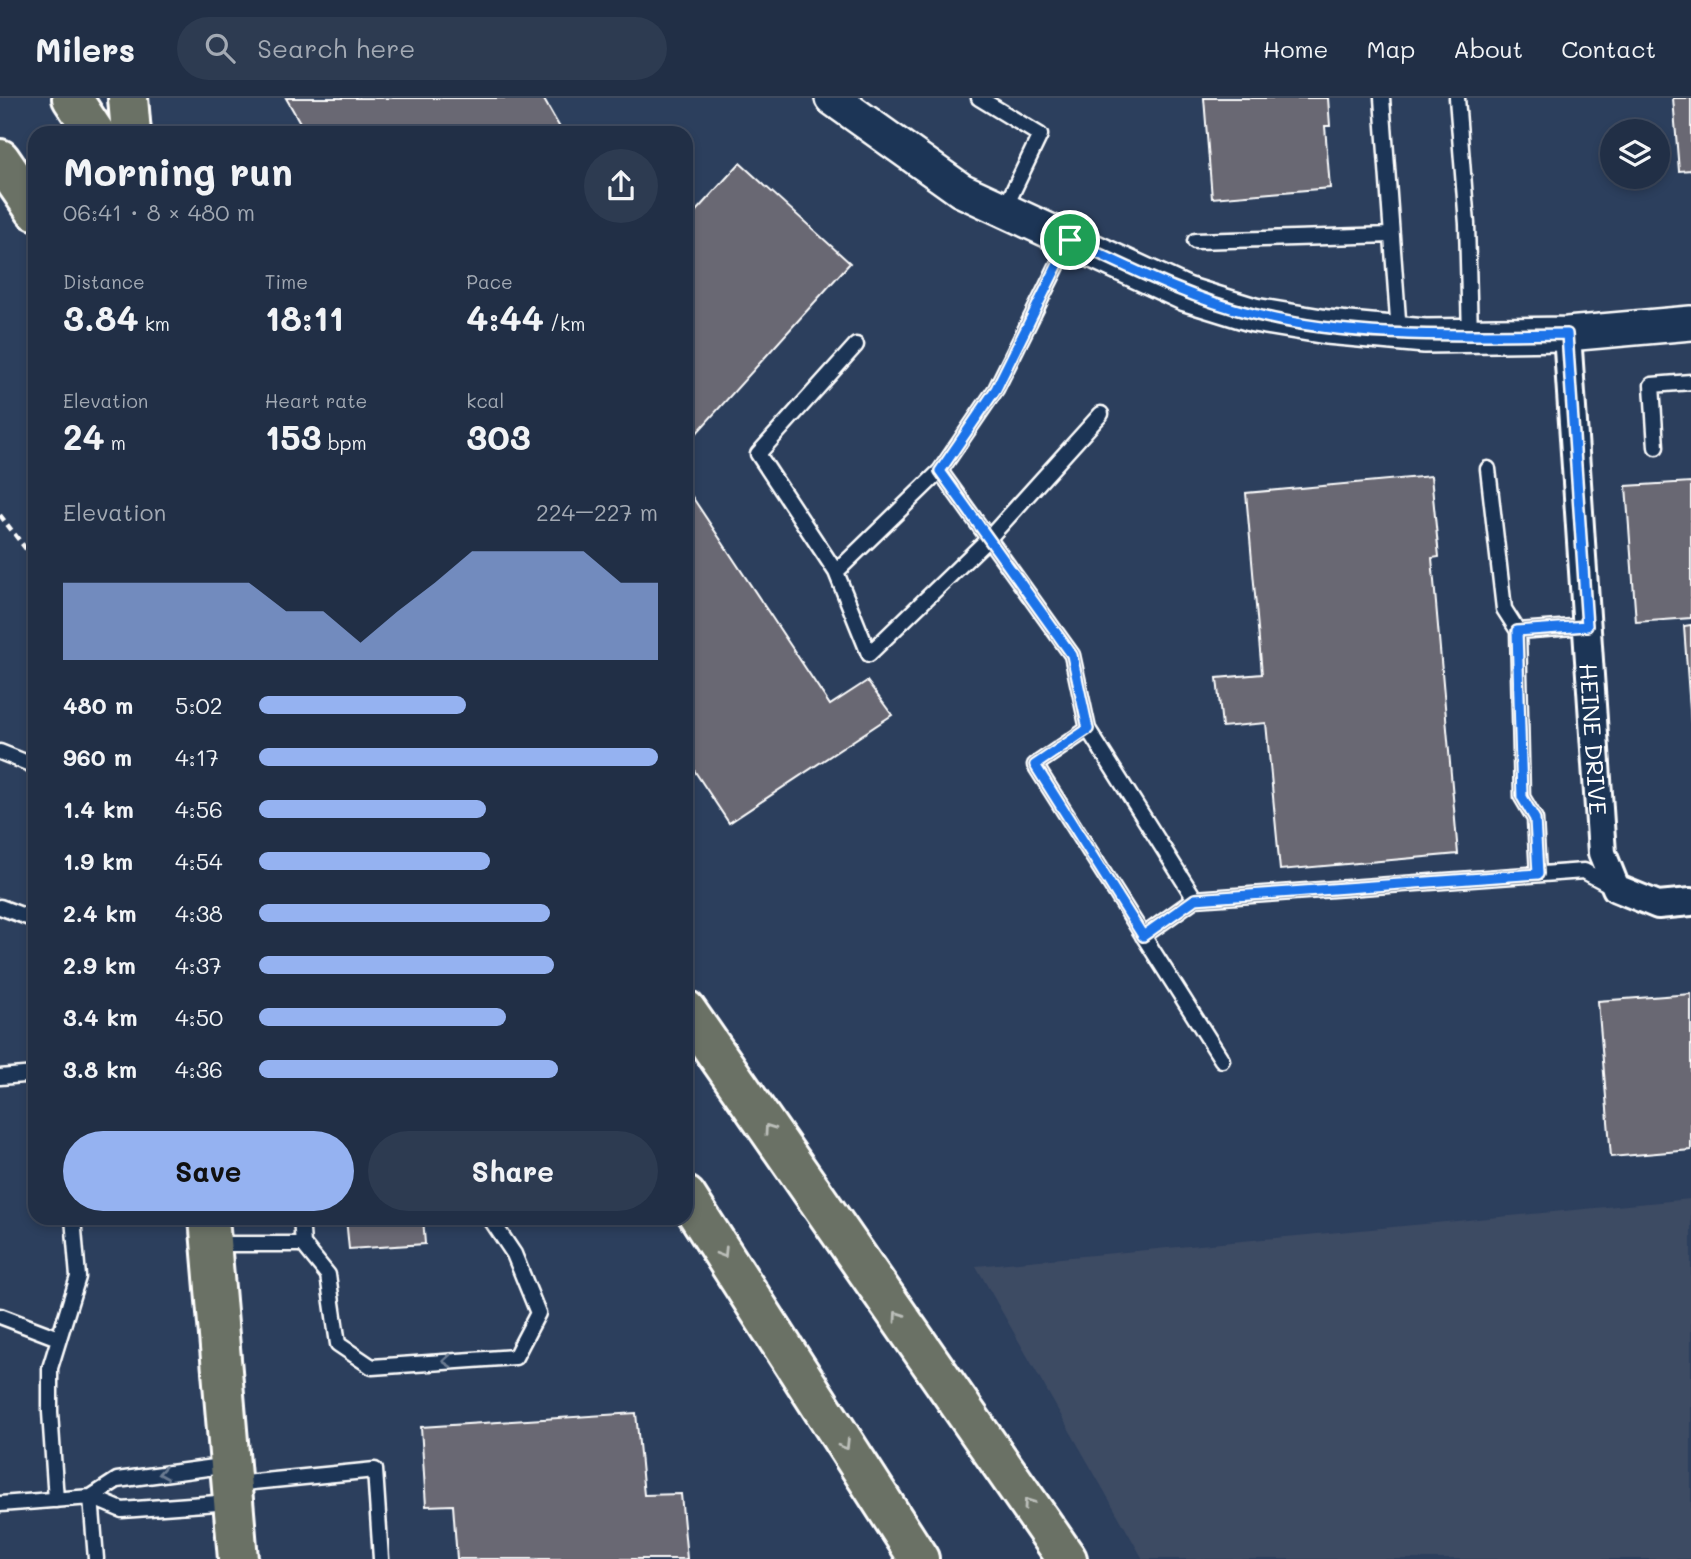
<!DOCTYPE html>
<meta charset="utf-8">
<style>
:root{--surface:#212f46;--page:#2d3b51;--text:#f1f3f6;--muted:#a2a9b3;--line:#3e4a5f;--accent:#95b2f1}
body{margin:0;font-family:Mali,sans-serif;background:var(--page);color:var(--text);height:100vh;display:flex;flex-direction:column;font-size:26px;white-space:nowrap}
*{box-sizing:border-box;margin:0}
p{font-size:23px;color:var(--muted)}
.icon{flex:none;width:38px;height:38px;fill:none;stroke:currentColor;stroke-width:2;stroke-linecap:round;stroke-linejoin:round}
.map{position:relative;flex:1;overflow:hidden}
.side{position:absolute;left:28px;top:28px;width:665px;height:1099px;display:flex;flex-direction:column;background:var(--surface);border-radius:21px;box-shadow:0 4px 10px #0003,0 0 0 2px var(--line)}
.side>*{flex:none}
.buttons{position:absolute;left:1600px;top:21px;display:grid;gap:14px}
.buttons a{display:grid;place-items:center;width:70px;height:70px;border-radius:50%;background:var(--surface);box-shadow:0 4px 10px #0003,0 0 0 2px var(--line);font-size:35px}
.pin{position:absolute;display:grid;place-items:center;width:60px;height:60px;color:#fff;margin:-30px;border:4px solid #fff;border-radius:50%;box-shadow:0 2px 7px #0007}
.round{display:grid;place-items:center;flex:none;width:74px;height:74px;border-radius:37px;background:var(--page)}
.head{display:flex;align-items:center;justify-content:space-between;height:119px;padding:0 35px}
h1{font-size:38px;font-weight:700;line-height:52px}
.stats{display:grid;grid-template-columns:repeat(3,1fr);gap:10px;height:119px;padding:7px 35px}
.stats div{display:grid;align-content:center}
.stats b{font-size:35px;font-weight:700}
.stats small{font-size:19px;font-weight:400}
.stats p{font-size:19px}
.chart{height:196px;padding:14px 35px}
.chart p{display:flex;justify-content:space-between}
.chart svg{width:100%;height:126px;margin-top:7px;fill:var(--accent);opacity:.7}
.cta{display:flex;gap:14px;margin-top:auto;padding:14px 35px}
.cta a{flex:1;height:80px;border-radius:42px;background:var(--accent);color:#111;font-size:28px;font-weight:700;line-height:80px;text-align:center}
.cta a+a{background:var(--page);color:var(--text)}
ul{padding:0 35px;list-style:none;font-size:23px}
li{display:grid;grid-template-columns:112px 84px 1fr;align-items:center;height:52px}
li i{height:18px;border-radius:9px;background:var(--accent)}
header{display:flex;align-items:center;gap:42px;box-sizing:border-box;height:98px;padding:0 35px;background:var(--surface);border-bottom:2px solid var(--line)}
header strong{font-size:33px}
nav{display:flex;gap:38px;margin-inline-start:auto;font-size:24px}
.search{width:490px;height:63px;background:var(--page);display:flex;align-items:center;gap:18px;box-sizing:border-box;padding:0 24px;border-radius:38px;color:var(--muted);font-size:26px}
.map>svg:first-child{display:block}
</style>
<header>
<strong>Milers</strong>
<div class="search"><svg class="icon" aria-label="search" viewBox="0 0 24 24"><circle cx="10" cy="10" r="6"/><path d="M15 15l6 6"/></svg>Search here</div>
<nav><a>Home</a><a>Map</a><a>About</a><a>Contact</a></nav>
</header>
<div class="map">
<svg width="1691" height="1461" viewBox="0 0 1691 1461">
<rect width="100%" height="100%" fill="#2c3f5d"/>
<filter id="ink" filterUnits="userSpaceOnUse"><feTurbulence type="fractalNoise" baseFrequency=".0143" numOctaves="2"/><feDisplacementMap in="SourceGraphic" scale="14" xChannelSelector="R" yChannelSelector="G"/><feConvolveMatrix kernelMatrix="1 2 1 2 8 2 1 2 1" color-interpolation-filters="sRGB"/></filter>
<g filter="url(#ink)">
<path fill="#3e4b64" d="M1691 1101V1461H1143L976 1168Z"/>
<path fill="#696773" stroke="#fff" stroke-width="2" d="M286 0H543L563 35H306Z
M1204 0H1328L1330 28H1325L1330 90 1212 100Z
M1673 0H1691V72L1679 73Z
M740 65 850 165 686 347V124Z
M1431 378 1439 459 1432 460 1458 756 1280 772 1266 625 1222 629 1217 580 1262 576 1246 395Z
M1691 384V520L1636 524 1626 388Z
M689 394 830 607 867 583 892 617 729 725 686 660V396Z
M1691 527V626L1684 528Z
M1691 896V1052L1611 1059 1598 903Z
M346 1120H423L425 1146 349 1151Z
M636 1315 644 1397 681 1396 687 1461H457L453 1407 426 1408 421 1329Z"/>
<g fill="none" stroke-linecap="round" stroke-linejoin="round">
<g stroke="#fff" stroke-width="19">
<path id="service" d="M979 0 1040 37 1004 112
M1382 0 1399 235
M1457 0 1467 126 1470 237
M1195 143 1392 137
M856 247 758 356 836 474 940 373 996 291 1070 142
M1656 349 1652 287 1691 284
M1488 371 1504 511 1518 533 1587 528
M940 373 1072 557 1088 631 1035 667 1222 962
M836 474 869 556 989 440 1101 316
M1518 533 1522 699 1535 721 1538 776
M1088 631 1195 801 1143 838
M0 654 35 668
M1195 801 1584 773 1615 790
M0 809 35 822
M0 979 35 976
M301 1120 303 1146
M211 1146H303L328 1177 338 1246 372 1269 515 1259 538 1215 514 1156 490 1120
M0 1218 58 1240
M230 1367 117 1382 91 1399 122 1412 231 1404
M234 1386 375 1372 381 1461
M56 1402 50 1314V1270L78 1179 73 1120
M0 1406 91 1399 96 1461"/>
</g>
<g stroke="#fff" stroke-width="32">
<g id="minor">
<path id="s1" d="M1567 236 1602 755 1616 790 1658 807 1691 804"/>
</g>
</g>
<g stroke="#fff" stroke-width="38">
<path id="tertiary" d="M832 0 961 92 1186 196 1254 217 1327 229 1425 238 1567 236 1691 225"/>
</g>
<g stroke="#fff" stroke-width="44">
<path id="primary" d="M128 0 131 35
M209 1120 238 1461"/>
</g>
<g stroke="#fff" stroke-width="44">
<path id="motorway" d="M72 0 95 35
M0 61 35 112
M686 912 1067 1461
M686 1098 919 1461"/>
</g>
<path stroke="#fff" stroke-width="4.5" stroke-dasharray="7 5" stroke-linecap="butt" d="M0 417 35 463"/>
<use href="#service" stroke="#1d3557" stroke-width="14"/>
<use href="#minor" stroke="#1d3557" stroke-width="26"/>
<use href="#tertiary" stroke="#1d3557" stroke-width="33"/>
<use href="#primary" stroke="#6a7165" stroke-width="38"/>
<use href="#motorway" stroke="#6a7165" stroke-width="38"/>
</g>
<defs><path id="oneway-chevron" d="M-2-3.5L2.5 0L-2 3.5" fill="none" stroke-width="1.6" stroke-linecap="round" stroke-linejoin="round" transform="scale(1.75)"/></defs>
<g stroke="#bcbfba">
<use href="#oneway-chevron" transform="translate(769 1031) rotate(-125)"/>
<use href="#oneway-chevron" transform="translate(723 1155) rotate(58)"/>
<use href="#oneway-chevron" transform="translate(898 1218) rotate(-125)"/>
<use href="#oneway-chevron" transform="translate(845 1347) rotate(58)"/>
<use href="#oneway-chevron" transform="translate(1028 1405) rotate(-125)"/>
</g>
<g stroke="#6c7c92">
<use href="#oneway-chevron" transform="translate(447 1263) rotate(176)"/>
<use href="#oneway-chevron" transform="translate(163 1375) rotate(171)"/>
</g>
</g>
<g fill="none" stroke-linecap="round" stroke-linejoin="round" filter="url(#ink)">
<g stroke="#fff" stroke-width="14">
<path id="route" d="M1070 142C1130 170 1188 200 1253 216 1355 242 1463 237 1567 236L1587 528 1517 533 1522 699 1535 721 1538 776 1195 801 1143 838 1035 667 1088 631 1072 557 940 373 996 291Z"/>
</g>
<use href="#route" stroke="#1a73e8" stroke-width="9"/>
</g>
<g text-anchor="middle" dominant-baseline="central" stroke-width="7" stroke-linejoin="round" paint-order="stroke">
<g font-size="24" fill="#fff" stroke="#1d3557">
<text stroke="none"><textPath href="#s1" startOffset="406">HEINE DRIVE</textPath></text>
</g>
</g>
</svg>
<div class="buttons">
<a><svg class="icon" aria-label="layers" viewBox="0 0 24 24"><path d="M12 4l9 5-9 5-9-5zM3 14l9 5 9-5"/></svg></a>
</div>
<div class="pin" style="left:1070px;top:142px;background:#1e9e55"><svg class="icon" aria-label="arrive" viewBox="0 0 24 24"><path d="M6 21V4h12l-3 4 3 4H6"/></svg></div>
<section class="side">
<div class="head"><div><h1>Morning run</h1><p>06:41 · 8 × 480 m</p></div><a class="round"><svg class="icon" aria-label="share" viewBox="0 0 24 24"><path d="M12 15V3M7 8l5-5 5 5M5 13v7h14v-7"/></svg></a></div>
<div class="stats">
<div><p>Distance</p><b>3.84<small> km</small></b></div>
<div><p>Time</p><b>18:11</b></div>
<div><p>Pace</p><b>4:44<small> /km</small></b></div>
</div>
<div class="stats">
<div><p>Elevation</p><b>24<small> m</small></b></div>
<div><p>Heart rate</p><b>153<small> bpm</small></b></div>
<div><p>kcal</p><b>303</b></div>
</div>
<div class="chart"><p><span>Elevation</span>224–227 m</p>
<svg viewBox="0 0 160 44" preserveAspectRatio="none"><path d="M0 44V17L10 17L20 17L30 17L40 17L50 17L60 27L70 27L80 38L90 27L100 17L110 6L120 6L130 6L140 6L150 17L160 17V44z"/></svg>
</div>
<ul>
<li><b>480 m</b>5:02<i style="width:52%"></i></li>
<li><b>960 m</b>4:17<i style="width:100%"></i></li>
<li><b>1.4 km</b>4:56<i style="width:57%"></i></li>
<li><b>1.9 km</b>4:54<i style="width:58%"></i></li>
<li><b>2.4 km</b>4:38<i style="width:73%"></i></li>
<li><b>2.9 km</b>4:37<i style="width:74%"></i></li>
<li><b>3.4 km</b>4:50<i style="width:62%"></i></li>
<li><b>3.8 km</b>4:36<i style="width:75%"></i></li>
</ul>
<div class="cta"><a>Save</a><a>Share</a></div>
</section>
</div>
